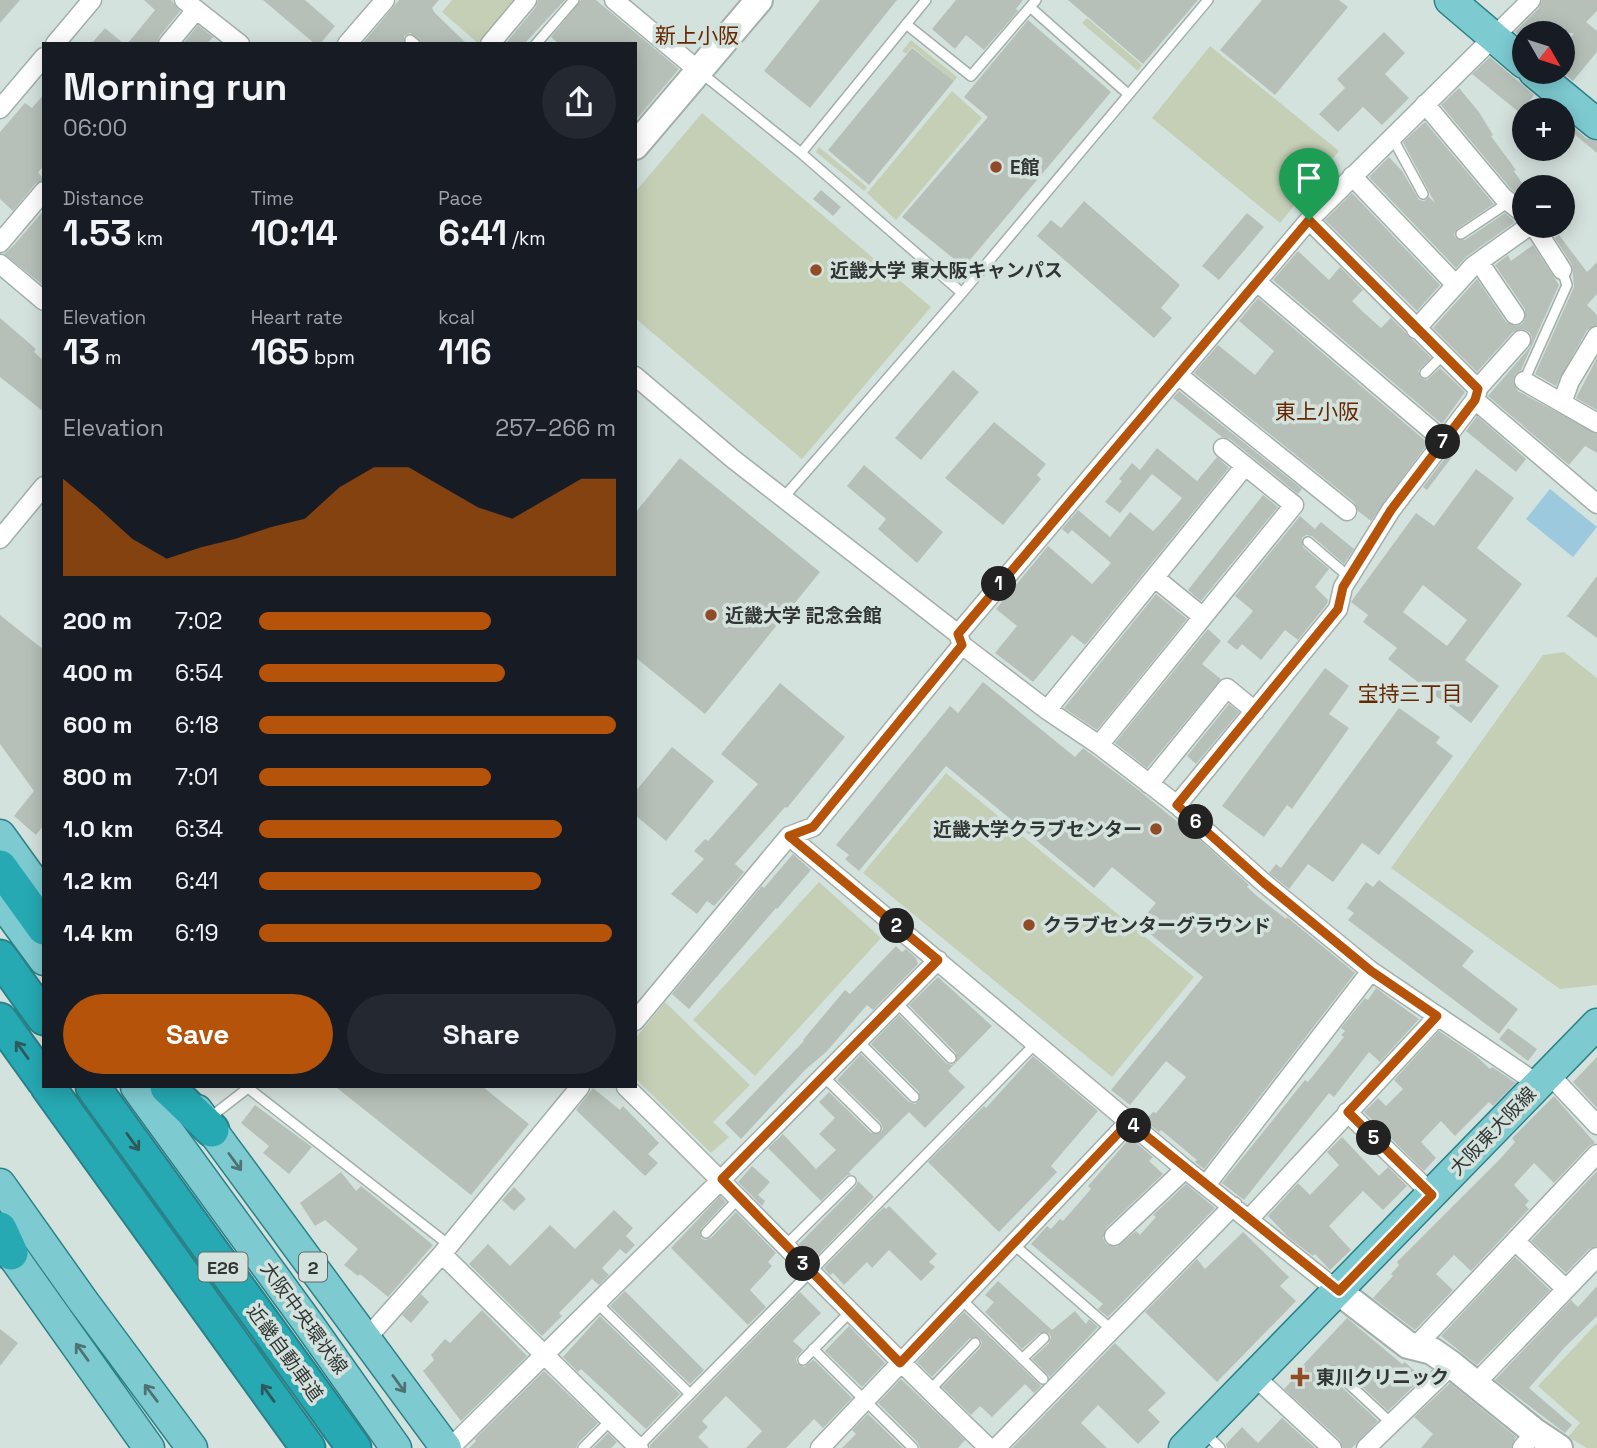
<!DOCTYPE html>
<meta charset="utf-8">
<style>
:root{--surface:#171b24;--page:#242831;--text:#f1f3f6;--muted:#9ea1a6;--accent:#b45309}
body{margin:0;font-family:"Space Grotesk","Noto Sans JP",sans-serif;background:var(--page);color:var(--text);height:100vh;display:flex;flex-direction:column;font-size:26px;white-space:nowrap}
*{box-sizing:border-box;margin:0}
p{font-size:23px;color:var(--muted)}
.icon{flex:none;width:38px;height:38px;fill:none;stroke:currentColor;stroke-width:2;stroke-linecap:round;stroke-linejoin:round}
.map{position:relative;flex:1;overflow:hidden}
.side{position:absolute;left:42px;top:42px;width:595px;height:1046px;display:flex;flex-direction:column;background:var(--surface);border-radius:0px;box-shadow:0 4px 18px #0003}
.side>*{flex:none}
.needle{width:46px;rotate:129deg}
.tools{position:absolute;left:1512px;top:21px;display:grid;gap:14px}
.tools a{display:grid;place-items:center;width:63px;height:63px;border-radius:50%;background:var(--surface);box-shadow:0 4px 18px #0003;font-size:35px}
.pin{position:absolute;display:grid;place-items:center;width:60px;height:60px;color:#fff;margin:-72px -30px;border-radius:50% 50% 50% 0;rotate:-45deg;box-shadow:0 0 7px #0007}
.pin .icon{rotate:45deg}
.km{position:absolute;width:35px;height:35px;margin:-18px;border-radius:50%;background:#222;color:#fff;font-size:19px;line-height:35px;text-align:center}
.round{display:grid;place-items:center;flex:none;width:74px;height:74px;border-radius:37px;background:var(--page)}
.head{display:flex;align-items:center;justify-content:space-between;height:119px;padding:0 21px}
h1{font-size:38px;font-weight:700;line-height:52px}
.figures{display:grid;grid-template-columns:repeat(3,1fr);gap:10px;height:119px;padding:7px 21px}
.figures div{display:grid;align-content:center}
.figures b{font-size:35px;font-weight:700}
.figures small{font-size:19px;font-weight:400}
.figures p{font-size:19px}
.chart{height:196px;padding:14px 21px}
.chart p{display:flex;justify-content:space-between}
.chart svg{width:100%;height:126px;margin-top:7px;fill:var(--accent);opacity:.7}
.cta{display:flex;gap:14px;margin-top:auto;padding:14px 21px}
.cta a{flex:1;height:80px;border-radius:42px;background:var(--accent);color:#fff;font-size:28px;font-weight:700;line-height:80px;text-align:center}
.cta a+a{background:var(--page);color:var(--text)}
ul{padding:0 21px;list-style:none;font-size:23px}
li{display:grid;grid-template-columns:112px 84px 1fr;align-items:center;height:52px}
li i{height:18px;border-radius:9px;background:var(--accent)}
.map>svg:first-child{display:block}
</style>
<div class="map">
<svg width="1597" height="1448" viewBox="0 0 1597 1448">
<rect width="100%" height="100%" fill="#d4e2de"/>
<path fill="#c5cfb6" d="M452 0H517L479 44 442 12Z
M1087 18 1142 65 1138 71 1082 23Z
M911 40 957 77 954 81 912 47 906 54 902 51Z
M1210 46 1339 151 1280 223 1152 118Z
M952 91 982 118 896 220 867 193Z
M702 113 931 307 802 459 635 318V192Z
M819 147 867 187 864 191 816 152Z
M1564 652 1597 678V985L1560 989 1391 868 1543 655Z
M946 773 1194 977 1112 1077 863 873Z
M819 882 881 938 755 1076 693 1020Z
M665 1002 750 1085 713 1122 729 1137 711 1153 635 1078V1039Z
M1597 1323V1448H1587L1568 1437 1580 1423 1538 1386Z"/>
<path fill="#9cc9de" d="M1550 489 1597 527 1573 557 1526 519Z"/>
<path fill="#b6c0b8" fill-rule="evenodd" d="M0 0H20L0 23Z
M144 0H171L180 11 159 37 157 44H127L155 10Z
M263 0H305L335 26 320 44H315Z
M399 0H439L432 8 434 12 467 44H422L419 39 410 33 404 36V44H362Z
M538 0H565L524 44H505L536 7Z
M581 0H596L679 69 635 121V44H559L551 37Z
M820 0H897L810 108 764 71Z
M956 0H1023L1016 9 1018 11 984 50 966 35 955 49 932 29Z
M1068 0H1198L1143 64Z
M1262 0H1339L1348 7 1275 95 1220 50Z
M1542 0H1597V11L1586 22 1597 31V52L1573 81 1563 73V47L1574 33H1524L1522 38 1515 32 1539 8Z
M1028 20 1111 92 964 267 902 217 988 117 964 97Z
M198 25 213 37 207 44H183Z
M105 28 124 44H91Z
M1384 32 1405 53 1385 74 1409 98 1382 125 1363 107 1338 132 1319 114 1345 88 1337 79Z
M912 48 954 81 869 185 828 150Z
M1490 57 1534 95 1520 113 1472 74Z
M1459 88 1479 112 1493 135 1491 136 1516 170 1514 171 1524 186V200L1511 189 1441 105Z
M44 94V166L38 172 44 180 35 184 13 211 0 199V132L25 103 32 108Z
M1425 122 1494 204 1457 229 1454 234 1456 238 1465 240 1505 213 1515 222 1466 257 1456 268 1369 177 1389 157 1402 171 1419 200 1424 201 1429 197 1435 203 1403 142Z
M1570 124 1586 138 1597 141V153L1567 128Z
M821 190 841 207 833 216 813 199Z
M1352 193 1440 285 1417 311 1325 220Z
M1084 201 1180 285 1161 308 1172 318 1154 338 1037 236 1051 220 1061 228Z
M44 210V286L4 254 14 245Z
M1247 213 1264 227 1219 280 1202 266Z
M1559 235 1587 272 1597 262V294L1587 305 1597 315V325L1587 330 1556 386 1535 374 1574 287 1572 265 1555 238Z
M1533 245 1559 285 1521 370 1515 375 1513 382 1518 391 1597 434V453L1585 446 1569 465 1488 396 1530 347 1532 337 1529 332 1523 329 1513 332 1477 372 1433 328 1477 279 1506 322 1515 326 1522 324 1525 319V309L1495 265 1508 255 1511 261Z
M1298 251 1329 280 1340 267 1363 290 1352 301 1362 311 1381 328 1391 318 1431 358 1418 371 1421 378 1427 380 1440 368 1465 392 1442 424 1273 280Z
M1258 298 1428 443 1371 521 1358 511 1354 502 1194 373 1218 345 1255 375 1274 351 1239 321Z
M0 318 36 349 34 352 44 361V412L0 377Z
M1597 358V410L1576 398Z
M953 370 979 392 921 460 895 438Z
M1179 391 1302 489 1298 494 1230 439 1222 437 1173 398Z
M1477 416 1526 459 1516 472 1466 431Z
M994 422 1046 464 1037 475 1041 479 1003 525 945 478Z
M1157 448 1197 481 1217 457 1229 468 1085 645 1072 635 1033 682 995 653 1017 626 996 609 1048 546 1092 584 1111 563 1072 530 1068 534 1062 529 1078 510 1110 537 1130 512 1153 531 1160 524 1182 498 1152 474 1120 513 1105 502 1122 481 1119 479 1132 463 1140 470Z
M1451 450 1455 453 1427 490 1423 487Z
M680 458 820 572 705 714 635 657V513Z
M864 465 943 532 917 563 878 529 886 519 847 486Z
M1476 469 1514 498 1477 548 1522 584 1465 660 1499 686 1471 723 1388 659 1397 648 1363 622 1368 615 1351 602 1416 513 1434 526ZM1423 585 1467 620 1447 646 1403 612Z
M1263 495 1278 507 1201 601 1188 590Z
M1300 516 1315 529 1321 522 1354 549 1344 564 1312 536 1306 535 1302 538 1303 547 1329 569 1315 587 1328 600 1327 604 1298 640 1285 630 1261 660 1242 644 1237 650 1227 642 1253 611 1235 596Z
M1597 576V638L1567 616Z
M1156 594 1187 619 1097 730 1064 708Z
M0 615 44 650V825L36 835 14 816 34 791 0 744Z
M1208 629 1221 641 1202 664 1221 679 1147 768 1115 743Z
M1325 668 1349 686 1329 714 1349 728 1292 809 1287 805 1264 837 1222 806Z
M983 682 1075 757 1083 748 1136 788 1201 841 1249 885 1247 887 1257 896 1286 919 1287 917 1355 973 1204 1169 1195 1162 1197 1160 1161 1130 1159 1132 1145 1121 1153 1112 1156 1113 1186 1077 1166 1061 1130 1105 1111 1090 1203 977 1138 924 1156 903 1112 867 1094 888 946 766 859 871 845 859 849 855 836 845 950 706 958 713Z
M780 683 845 737 787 808 785 807 735 864 744 872 734 884 714 906 707 901 697 914 671 894 704 859 694 851 705 839 708 841 758 784 721 754Z
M1229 704 1239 712 1196 764 1187 756Z
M1399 708 1440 737 1436 743 1453 756 1379 855 1362 843 1333 882 1308 864 1289 889 1269 873 1276 864 1281 868Z
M672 747 714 781 666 841 635 815V792Z
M793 854 811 870 777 909 776 908 689 1009 672 994 762 886 764 888Z
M1379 880 1474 951 1462 966 1518 1009 1499 1034 1348 920 1354 913 1347 908 1366 882 1373 887Z
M896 946 902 952 906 949 916 958 918 964 873 1010 867 1005 826 1052 805 1070 741 1139 725 1123 804 1041 803 1040 845 990 850 994Z
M938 977 992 1026 948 1071 965 1087 925 1128 909 1112 849 1172 851 1174 846 1176 821 1201 768 1148 783 1134 816 1169 836 1150 819 1134 835 1118 819 1102 829 1092 871 1133H880L883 1129 881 1123 837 1080 861 1054 909 1102 915 1104 919 1101V1092L871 1044 899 1015 946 1063 952 1065 956 1062V1053L909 1005Z
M1376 988 1419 1019 1380 1062 1369 1052 1334 1097 1329 1093 1244 1200 1222 1183 1305 1080 1308 1082 1344 1037 1341 1035 1345 1031 1341 1028 1365 998 1368 1000Z
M1508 1028 1537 1049 1528 1061 1499 1039Z
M1439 1031 1476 1056 1490 1069 1492 1067 1516 1083 1493 1106 1489 1102 1455 1136 1441 1121 1421 1142 1436 1158 1424 1171 1364 1112 1378 1098 1386 1106 1403 1089 1394 1080Z
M1033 1056 1098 1111 1051 1166 1057 1172 999 1232 928 1162 984 1106 986 1108Z
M1597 1057V1108L1573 1082Z
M336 1087H483L529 1124 471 1195Z
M593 1088 620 1110 623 1106 659 1143 648 1154 658 1163 645 1176 576 1110Z
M1554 1096 1595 1143 1589 1146 1554 1183 1534 1163 1514 1185 1529 1201 1525 1205 1529 1209 1471 1271 1454 1255 1436 1274 1453 1290 1415 1330 1373 1298 1393 1276 1391 1274 1399 1265 1397 1262 1501 1158 1515 1142 1512 1138Z
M255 1105 312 1147 289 1174 263 1153 269 1146 241 1123Z
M1342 1137 1379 1176 1388 1167 1407 1186 1383 1210 1363 1191 1329 1226 1351 1250 1330 1270 1315 1254 1313 1256 1288 1237 1268 1216 1298 1183 1310 1195 1339 1165 1327 1152Z
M1130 1138 1153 1157 1149 1161 1163 1174 1106 1228 1103 1238 1106 1244 1117 1247 1136 1231 1140 1235 1156 1217 1153 1215 1186 1184 1215 1208 1108 1317 1098 1309 1103 1304 1031 1244 1047 1226 1051 1229 1060 1219 1063 1221 1091 1189 1088 1186Z
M752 1166 770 1182 758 1195 765 1201 762 1206 738 1182Z
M1597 1171V1246L1589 1249 1566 1273 1531 1241Z
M341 1172 356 1191 361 1186 433 1245 388 1297 360 1274 358 1276 344 1265 358 1249 325 1220 315 1226 300 1203Z
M858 1181 874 1197 814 1259 799 1244 856 1186Z
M514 1187 526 1199 514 1211 502 1200Z
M720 1196 726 1202 701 1229V1238L705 1240 711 1238 736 1212 776 1253 768 1262 772 1266 750 1290 766 1307 748 1325 671 1248Z
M889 1206 937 1254 929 1262 935 1267 921 1281 889 1250 872 1268 867 1262 844 1285 833 1273 830 1275 824 1268 884 1207 886 1209Z
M614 1210 633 1228 626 1236 635 1245 626 1254 620 1249 602 1268 609 1275 599 1285 592 1279 559 1313 562 1316 542 1336 469 1264 488 1244 510 1266 550 1225 575 1249Z
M1243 1232 1289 1277 1280 1286 1296 1301 1217 1382 1145 1312 1197 1259 1205 1269Z
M1515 1257 1550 1290 1477 1365 1441 1336Z
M998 1281 1052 1330 1075 1311 1086 1324 1089 1319 1098 1327 1050 1377 1032 1359 1049 1343 1051 1337 1049 1333H1040L1022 1349 985 1312 994 1302 985 1295Z
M1597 1286V1316L1565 1347 1529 1388 1572 1425 1565 1433 1495 1380 1571 1300 1578 1307Z
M625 1291 704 1370 690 1384 610 1306Z
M800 1292 821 1313 793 1341 803 1350 796 1358 797 1363 804 1367 813 1360 815 1361 852 1398 823 1428 814 1419 786 1448H746L762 1431 726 1396 702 1421 708 1427 698 1437 709 1448H650V1445Z
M421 1294 429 1302 411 1323 402 1315Z
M482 1310 527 1356 461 1421 423 1371 434 1360 431 1355 445 1339 450 1343Z
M964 1312 1041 1386 1034 1393 1025 1384 992 1417 980 1406 971 1415 942 1387 980 1348 982 1342 979 1338H970L932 1377 917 1362Z
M600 1316 680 1394 646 1429 581 1369 578 1372 563 1357Z
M1347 1318 1402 1364 1405 1362 1422 1378 1388 1411 1340 1366H1330L1328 1370 1330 1376 1378 1421 1352 1448H1343L1340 1440 1284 1389 1305 1367 1303 1365Z
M849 1326 885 1363 862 1387 825 1351Z
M0 1329 18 1343 0 1366Z
M1115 1343 1166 1393 1148 1410 1160 1422 1138 1444 1098 1405 1081 1423 1107 1448H1012Z
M544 1371 598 1423 578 1443 576 1448H469L476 1441 475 1439Z
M901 1379 965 1440 958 1448H920L918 1443 878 1403Z
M1450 1383 1516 1437 1511 1448H1421L1433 1434 1414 1417Z
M868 1414 903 1448H842L856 1434 852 1430Z
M1282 1418 1315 1448H1227L1226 1444 1242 1427 1258 1443Z
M608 1433 617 1442 611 1448H593Z"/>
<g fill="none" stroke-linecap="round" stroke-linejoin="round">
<g stroke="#a2afab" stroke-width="12">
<path id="lane" d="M1030 7 1128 94
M906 24 971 76 1036 0
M410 40 415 44
M536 44 574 0
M700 72 801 153 962 293 784 497
M1392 137 1423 194
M801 153 926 0
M1461 234 1509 202
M962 293 1208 0
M1425 373 1443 355
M1524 381 1567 285 1562 270
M1308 542 1349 577
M896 1002 951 1058
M858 1041 914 1097
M823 1076 876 1128
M208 1119 248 1088 449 1245
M706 1233 739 1198
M1013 1244 1112 1330
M786 1245 851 1181
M961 1299 1043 1379
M597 1303 690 1394
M813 1349 913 1448
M1022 1359 1044 1338
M803 1360 850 1312
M1335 1371 1391 1423
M929 1391 975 1343
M1204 1432 1220 1448
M583 1448 611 1420
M637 1448 1036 1043"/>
</g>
<g stroke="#a2afab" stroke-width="21">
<path id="street" d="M184 0 240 44
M614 0 699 71
M55 44 92 0
M168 44 196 10
M347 44 385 0
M490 44 527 0
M1425 104 1503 197 1524 214
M0 109 44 57
M1352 176 1456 285
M1534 226 1562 270
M0 243 44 191
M1479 262 1515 315
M0 264 44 301
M1257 282 1444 441
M1416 329 1473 266 1529 226
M1178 375 1347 511
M635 376 733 459 958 634 962 645 813 827 789 836 635 1021
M1524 381 1597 423
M1478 388 1521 340
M1475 400 1597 504
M1562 403 1570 381 1597 336
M0 539 44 486
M1155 578 1203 617
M958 634 1309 220 1531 0
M962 645 1047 710 1099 745 1177 805 1264 883 1371 971 1538 1084
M1047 710 1245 466
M1099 745 1294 505 1223 448
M1149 784 1227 688 1255 711
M1177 805 1338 609 1343 587 1391 510 1475 400 1478 389 1309 220
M789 836 1185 1169 1338 1291
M1549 1074 1597 1125
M626 1087C749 1206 865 1330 989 1448
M1347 1112 1432 1194
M1206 1185 1371 971
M1249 1219 1438 1016
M1114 1236 1185 1169
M1515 1241 1566 1289
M442 1254 639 1448
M366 1339 442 1254 580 1087
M1415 1347 1597 1154
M1254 1376 1332 1448
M1475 1384 1597 1257
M450 1448 722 1179 938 960
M820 1448 1129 1122
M996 1448 1233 1206
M1366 1448 1452 1365
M1522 1448 1535 1432"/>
</g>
<g stroke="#a2afab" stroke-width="30">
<path id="secondary" d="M635 146 759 0
M1338 1291 1408 1345 1432 1351 1452 1365 1535 1432 1559 1448"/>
</g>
<g stroke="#2a8187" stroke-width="33">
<path id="primary" d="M1450 0 1524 63
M1534 72 1597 124
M0 835 44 896
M0 900 44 960
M136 1087 310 1326 396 1448
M197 1110 446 1448
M0 1184 83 1301 192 1448
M0 1238 149 1448
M1184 1448 1597 1024"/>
</g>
<g stroke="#2a8187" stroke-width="37">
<path id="highway" d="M0 867 44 928
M0 957 44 1018
M0 1020 44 1081
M48 1087 308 1448
M93 1087 354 1448
M167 1087 212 1130
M0 1229 11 1253"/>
</g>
<use href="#lane" stroke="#fff" stroke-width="9"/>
<use href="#street" stroke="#fff" stroke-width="18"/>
<use href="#secondary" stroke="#fff" stroke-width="26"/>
<use href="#primary" stroke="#7dcbd1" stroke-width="30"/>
<use href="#highway" stroke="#26a9b3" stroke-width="33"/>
</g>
<defs><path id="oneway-shaft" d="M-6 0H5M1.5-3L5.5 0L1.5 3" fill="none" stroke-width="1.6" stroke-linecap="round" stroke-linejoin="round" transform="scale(1.75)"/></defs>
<g stroke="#2e585a">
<use href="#oneway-shaft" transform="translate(22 1050) rotate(-126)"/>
<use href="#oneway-shaft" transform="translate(133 1142) rotate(54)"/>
<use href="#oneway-shaft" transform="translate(268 1393) rotate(-126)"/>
</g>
<g stroke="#4f7273">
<use href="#oneway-shaft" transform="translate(235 1162) rotate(54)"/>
<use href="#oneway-shaft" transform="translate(82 1352) rotate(-126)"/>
<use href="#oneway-shaft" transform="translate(399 1384) rotate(54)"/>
<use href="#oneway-shaft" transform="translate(151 1393) rotate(-127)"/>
</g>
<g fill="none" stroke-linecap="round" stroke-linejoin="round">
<g stroke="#fff" stroke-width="14">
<path id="route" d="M1309 220 1478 389 1475 400 1391 510 1343 587 1338 609 1177 805 1264 883 1371 971 1437 1016 1348 1112 1432 1195 1339 1291 1129 1122 900 1363 722 1179 938 960 789 836 813 827 962 645 958 634Z"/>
</g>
<use href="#route" stroke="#b45309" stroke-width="9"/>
</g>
<g fill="#924b27" stroke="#d4e2de" stroke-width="2.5">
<circle cx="996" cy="167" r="7"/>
<circle cx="816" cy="270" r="7"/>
<circle cx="711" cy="615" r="7"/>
<circle cx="1156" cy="829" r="7"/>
<circle cx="1029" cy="925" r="7"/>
<path d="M1296.5 1366.5h7v7h7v7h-7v7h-7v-7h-7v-7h7z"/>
</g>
<g text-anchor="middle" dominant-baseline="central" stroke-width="7" stroke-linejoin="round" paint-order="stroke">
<g fill="#d4e2de" stroke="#626a67" stroke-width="2">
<rect x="198.5" y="1252.5" width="49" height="29" rx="5"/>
<rect x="299" y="1252.5" width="28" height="29" rx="5"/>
</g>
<g font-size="18" font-weight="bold" fill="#313634">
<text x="223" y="1267">E26</text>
<text x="313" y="1267">2</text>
</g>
<g font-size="19" font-weight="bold" fill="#313634" stroke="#d4e2de" text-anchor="start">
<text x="1010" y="167">E館</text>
<text x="830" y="270">近畿大学 東大阪キャンパス</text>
<text x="725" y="615">近畿大学 記念会館</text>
<text x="1142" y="829" text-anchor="end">近畿大学クラブセンター</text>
<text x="1043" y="925">クラブセンターグラウンド</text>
<text x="1316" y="1377">東川クリニック</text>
</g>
<g font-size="19" fill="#313634" stroke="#d4e2de">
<text transform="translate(1493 1131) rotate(-46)">大阪東大阪線</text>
<text transform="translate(304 1318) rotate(54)">大阪中央環状線</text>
<text transform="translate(285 1353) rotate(54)">近畿自動車道</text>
</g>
<g font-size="21" fill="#662802" stroke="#d4e2de">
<text x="697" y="35">新上小阪</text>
<text x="1317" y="411">東上小阪</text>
<text x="1410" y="693">宝持三丁目</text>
</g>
</g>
</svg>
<div class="tools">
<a><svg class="needle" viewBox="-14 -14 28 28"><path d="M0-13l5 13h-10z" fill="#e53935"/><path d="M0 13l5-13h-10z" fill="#9ea1a6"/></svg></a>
<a>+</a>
<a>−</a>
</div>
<div class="pin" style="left:1309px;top:220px;background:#1e9e55"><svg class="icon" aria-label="arrive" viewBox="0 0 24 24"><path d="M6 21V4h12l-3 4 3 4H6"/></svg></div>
<b class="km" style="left:999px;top:584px">1</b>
<b class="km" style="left:897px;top:926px">2</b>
<b class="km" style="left:803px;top:1264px">3</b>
<b class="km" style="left:1134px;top:1126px">4</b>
<b class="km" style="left:1374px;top:1138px">5</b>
<b class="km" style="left:1196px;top:822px">6</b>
<b class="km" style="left:1443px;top:442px">7</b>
<section class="side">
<div class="head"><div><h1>Morning run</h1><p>06:00</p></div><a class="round"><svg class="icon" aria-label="share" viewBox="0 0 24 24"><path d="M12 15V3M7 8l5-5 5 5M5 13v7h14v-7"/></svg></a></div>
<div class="figures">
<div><p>Distance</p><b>1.53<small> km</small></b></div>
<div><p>Time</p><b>10:14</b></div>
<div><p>Pace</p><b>6:41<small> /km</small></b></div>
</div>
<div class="figures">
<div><p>Elevation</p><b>13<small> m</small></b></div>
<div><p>Heart rate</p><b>165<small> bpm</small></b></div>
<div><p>kcal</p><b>116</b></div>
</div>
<div class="chart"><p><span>Elevation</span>257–266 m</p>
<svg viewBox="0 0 160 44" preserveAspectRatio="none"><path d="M0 44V10L10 20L20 31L30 38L40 34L50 31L60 27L70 24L80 13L90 6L100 6L110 13L120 20L130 24L140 17L150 10L160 10V44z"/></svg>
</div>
<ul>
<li><b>200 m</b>7:02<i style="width:65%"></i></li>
<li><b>400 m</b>6:54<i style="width:69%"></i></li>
<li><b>600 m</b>6:18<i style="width:100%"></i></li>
<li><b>800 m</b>7:01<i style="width:65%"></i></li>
<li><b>1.0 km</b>6:34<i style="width:85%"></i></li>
<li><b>1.2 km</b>6:41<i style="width:79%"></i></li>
<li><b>1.4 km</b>6:19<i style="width:99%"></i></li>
</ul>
<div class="cta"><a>Save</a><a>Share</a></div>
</section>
</div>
